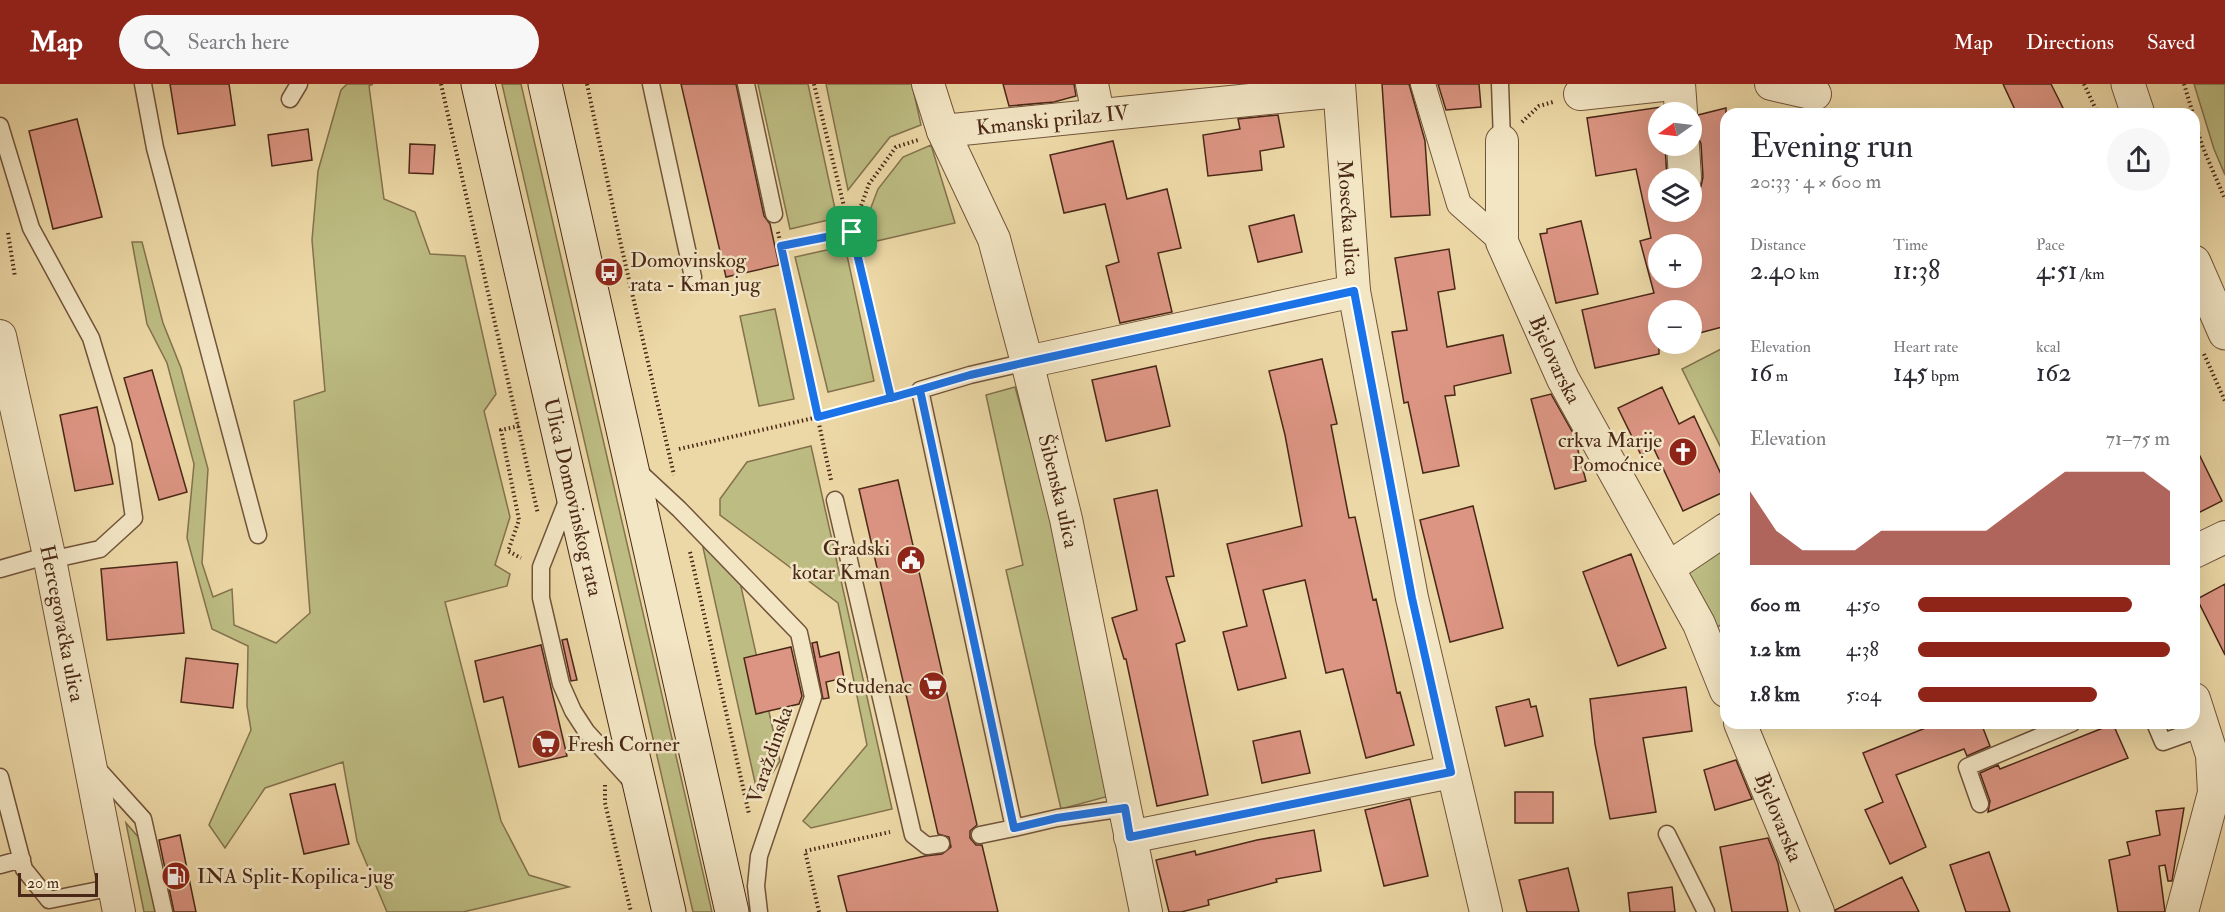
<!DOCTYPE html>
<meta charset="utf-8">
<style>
:root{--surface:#fff;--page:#f7f7f7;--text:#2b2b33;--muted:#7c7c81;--accent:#8f2418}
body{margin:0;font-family:"IM FELL Double Pica",serif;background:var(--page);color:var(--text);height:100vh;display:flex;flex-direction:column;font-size:22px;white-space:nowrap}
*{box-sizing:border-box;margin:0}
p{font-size:20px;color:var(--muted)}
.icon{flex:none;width:33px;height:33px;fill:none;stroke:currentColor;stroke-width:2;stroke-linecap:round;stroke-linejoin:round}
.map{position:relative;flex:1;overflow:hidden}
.details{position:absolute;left:1720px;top:24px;width:480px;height:621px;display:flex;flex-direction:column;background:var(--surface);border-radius:18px;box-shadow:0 6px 24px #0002}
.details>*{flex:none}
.needle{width:39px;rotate:256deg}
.controls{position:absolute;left:1648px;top:18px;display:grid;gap:12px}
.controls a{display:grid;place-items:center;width:54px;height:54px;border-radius:50%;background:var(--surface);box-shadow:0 6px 24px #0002;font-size:30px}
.scale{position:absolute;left:18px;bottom:15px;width:80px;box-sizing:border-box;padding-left:6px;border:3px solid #4a2817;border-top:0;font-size:16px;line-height:21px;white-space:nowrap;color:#4a2817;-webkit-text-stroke:4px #f3e6c5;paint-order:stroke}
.pin{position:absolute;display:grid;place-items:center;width:51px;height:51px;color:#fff;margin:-26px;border-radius:12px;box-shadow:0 3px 9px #0006}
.round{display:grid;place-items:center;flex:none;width:63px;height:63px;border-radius:32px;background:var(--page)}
.overview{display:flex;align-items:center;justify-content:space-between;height:102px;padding:0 30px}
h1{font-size:33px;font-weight:600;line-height:45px}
.metrics{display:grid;grid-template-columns:repeat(3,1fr);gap:9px;height:102px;padding:6px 30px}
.metrics div{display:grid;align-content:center}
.metrics b{font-size:26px;font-weight:600}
.metrics small{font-size:16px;font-weight:400}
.metrics p{font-size:16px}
.chart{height:168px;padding:12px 30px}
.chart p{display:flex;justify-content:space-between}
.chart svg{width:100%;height:108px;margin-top:6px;fill:var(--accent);opacity:.7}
ul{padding:0 30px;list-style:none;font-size:20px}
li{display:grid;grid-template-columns:96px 72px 1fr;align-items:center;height:45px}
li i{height:15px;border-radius:8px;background:var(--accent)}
header{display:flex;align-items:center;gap:36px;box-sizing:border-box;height:84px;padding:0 30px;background:var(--accent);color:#fff}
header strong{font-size:28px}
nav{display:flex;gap:33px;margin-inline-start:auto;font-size:21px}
.search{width:420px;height:54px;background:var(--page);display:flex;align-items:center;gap:15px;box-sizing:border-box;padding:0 21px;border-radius:33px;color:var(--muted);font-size:22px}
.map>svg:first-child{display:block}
</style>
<header>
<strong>Map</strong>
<div class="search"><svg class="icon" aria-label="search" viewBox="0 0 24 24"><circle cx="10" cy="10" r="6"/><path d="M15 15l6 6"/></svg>Search here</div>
<nav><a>Map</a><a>Directions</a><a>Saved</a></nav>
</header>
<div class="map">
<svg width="2225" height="828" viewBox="0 0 2225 828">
<rect width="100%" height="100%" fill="#ecd8a6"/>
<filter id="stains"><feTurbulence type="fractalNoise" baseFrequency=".00333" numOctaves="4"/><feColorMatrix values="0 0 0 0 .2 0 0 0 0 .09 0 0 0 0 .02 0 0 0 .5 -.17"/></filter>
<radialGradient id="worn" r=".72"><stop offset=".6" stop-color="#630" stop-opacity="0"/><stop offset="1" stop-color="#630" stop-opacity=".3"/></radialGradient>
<path fill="#bdbd83" stroke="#84724d" stroke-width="1.5" d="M347 0H373L369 2 384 115 415 128 430 170 465 172 496 310 484 327 510 433 495 481 510 490 507 502 445 518 501 737 529 791 569 803 463 828H387L357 757 343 678 265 704 225 764 209 741 251 646 247 622 248 562 212 545 187 454 194 380 167 279 147 240 132 158H142L163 239 181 284 208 385 202 479 213 513 232 505 234 541 276 559 310 529 294 317 325 307 312 156 318 87 341 6Z
M502 0H521L712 828H693Z
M758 0H808L837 134 790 145Z
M826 0H912L921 41 890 53 848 106Z
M2194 0H2225V91L2214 65Z
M931 61 955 139 868 159 864 142 878 105 903 73Z
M845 162 874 297 828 308 795 173Z
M775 225 794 315 759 322 740 232Z
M1721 265 1726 275V374L1682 285Z
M1015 303 1050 429 1109 712 1061 725 1006 486 1023 481 986 311Z
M811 362 892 725 811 744 803 737 867 661 838 519 720 431V415L747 378Z
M1726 453V538L1712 546 1678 486Z
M702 459 740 498 780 677 758 712Z
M126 739 141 756 158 828H144Z"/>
<path fill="#dc9583" stroke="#4a2817" stroke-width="1.5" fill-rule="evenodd" d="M170 0H229L235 41 178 50Z
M681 0H736L764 132 770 140 779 181 726 193Z
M1003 0H1074L1076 12 1054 18 1009 22Z
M1382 0H1409L1425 57 1430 131 1391 133Z
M1438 0H1479L1481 23 1446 26Z
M2003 0H2051L2066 30H2017Z
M1661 23 1662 28H1659V62H1665L1667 94H1659V128H1692V110L1701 102 1703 93 1701 60 1698 53 1692 47V42L1698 31 1726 24V242L1692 251V226H1659V270L1595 284 1582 226 1654 209 1640 157 1651 154 1636 85 1596 92 1587 34ZM1659 160H1692V194H1659Z
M1278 31 1284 63 1260 67 1262 86 1208 92 1203 51 1240 45 1238 35Z
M77 35 102 133 53 145 29 47Z
M308 45 312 76 272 82 268 51Z
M1113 57 1127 115 1167 105 1181 164 1158 169 1172 228 1120 239 1106 182 1119 178 1105 120 1064 129 1050 71Z
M410 60 435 61 433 90 409 89Z
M1294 131 1302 168 1258 178 1249 142Z
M1581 137 1598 210 1556 219 1540 150 1547 149V145Z
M1449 165 1455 205 1438 208 1447 263 1503 251 1511 289 1454 302 1455 311 1445 312 1459 382 1423 389 1408 318 1404 319 1392 248 1407 246 1395 174Z
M1322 275 1337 340 1331 341 1349 434 1355 433 1373 516 1376 515 1397 609 1400 608 1414 661 1366 674 1343 585 1326 589 1305 496 1263 506 1286 594 1238 606 1223 548 1247 542 1227 460 1302 442 1285 351 1269 287Z
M1156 282 1170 342 1106 357 1092 296Z
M152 286 187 408 159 416 124 294Z
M1662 303 1679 340 1694 332 1726 401V407L1683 427 1654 365 1641 371 1618 324Z
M1551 310 1574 351 1586 397 1555 405 1531 315Z
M97 323 113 400 75 407 60 331Z
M2194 360 2222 417 2194 431Z
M898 396 977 741 970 747V754L976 761H982L998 828H847L838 792 925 772 942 770 951 763 949 753 938 750 859 405Z
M1157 406 1174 492 1166 493 1185 557 1176 560 1208 711 1157 722 1126 575H1124L1112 534 1137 526 1114 415Z
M1473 422 1503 544 1450 558 1420 436Z
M1631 470 1666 564 1618 582 1583 488Z
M177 478 184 549 107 556 101 485Z
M2225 500V571L2197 515Z
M567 555 577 596 571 597 562 556Z
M817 558 820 573 839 568 844 594 826 598 829 614 823 615 812 559Z
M541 561 567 672 519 683 503 613 484 618 475 577Z
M791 563 802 612 799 620 756 630 744 574Z
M186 574 238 580 233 624 181 618Z
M1686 603 1692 647 1643 654 1656 728 1610 735 1595 660 1590 615Z
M1529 615 1531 623 1536 622 1543 652 1505 662 1496 623Z
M1938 639H1981L1990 662 1967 672 1964 665 1896 691 1926 763 1890 780 1865 726 1883 718 1863 669Z
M2113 640 2128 674 1988 728 1990 717 1980 689 1998 681 2000 685Z
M1300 647 1310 689 1262 699 1253 657Z
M1736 676 1752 715 1715 726 1704 686Z
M335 700 349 760 304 770 290 710Z
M1515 708H1553V739H1515Z
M1410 715 1428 792 1384 802 1365 726Z
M2184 724 2172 797H2168L2165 781 2159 782 2165 828H2118L2109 776 2130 771 2127 758 2160 751 2156 727Z
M1314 746 1321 787 1276 795 1277 798 1208 816 1209 821 1181 828H1169L1156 776 1195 767 1196 771 1257 756Z
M180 751 196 828H174L159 756Z
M1768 754 1778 779 1788 828H1732L1720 763Z
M1989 768 2010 828H1966L1950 781Z
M1568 784 1579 828H1527L1519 796Z
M1902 793 1919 828H1836L1835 826Z
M1672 803 1675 828H1630L1628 809Z"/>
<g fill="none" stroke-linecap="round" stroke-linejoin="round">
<g stroke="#72543b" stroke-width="19">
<path id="service" d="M143 0 155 64 258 451
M651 0 693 193
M746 0 774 130
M1500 0 1502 57
M290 15 299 0
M0 42 31 144 91 254 123 360 134 434 100 465 50 476
M1027 278 970 291 920 306 1014 744 1057 734 1125 724
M636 385 679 425 799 549 813 613 759 772 756 802 759 828
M569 412 541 483V514L561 600 573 627 586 647 633 699
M835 416 913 751 927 762 941 760
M0 485 49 471
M2155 639 2163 658 2205 643
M95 682 143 735 164 828
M0 693 24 785 49 816 114 803
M1980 720 1967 683 2072 639
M1667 750 1706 828
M980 751 1014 744
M0 781 22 775"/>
</g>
<g stroke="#72543b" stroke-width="26">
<path id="pedestrian" d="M1423 0 1459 120 1502 158"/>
</g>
<g stroke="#72543b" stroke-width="34">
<g id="minor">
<path id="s1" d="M928 0 943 47 994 155 1027 278 1066 435 1146 828"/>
<path d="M1092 0 1098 30"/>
<path id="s2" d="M1339 0 1354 207 1412 514 1486 828"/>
<path d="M1679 0 1681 28"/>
<path d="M1771 0 1815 10"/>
<path d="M1580 10 1672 0"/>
<path id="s3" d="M943 47 1339 7"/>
<path id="s4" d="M1502 57V158L1563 295 1699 540 1726 607"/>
<path d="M1683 62 1685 94"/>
<path id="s5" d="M0 252 49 471 119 828"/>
<path d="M1027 278 1354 207"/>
<path d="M2194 468 2225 453"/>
<path d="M1668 484 1726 445"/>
<path id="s6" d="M1740 639 1818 828"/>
<path d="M1130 753 1451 688"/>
<path d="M2182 828 2214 709 2212 671 2194 615"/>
</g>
</g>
<g stroke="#72543b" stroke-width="35">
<path id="tertiary" d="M2128 0 2138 30
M2194 178 2225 249"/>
</g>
<g stroke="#4a2817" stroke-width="35">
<g id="secondary">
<path id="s7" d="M478 0 669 828"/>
<path d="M545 0 732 828"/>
</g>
</g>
<path stroke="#4a2817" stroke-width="4" stroke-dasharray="1.5 3" stroke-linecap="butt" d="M441 0 538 430
M587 0 621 161 674 391
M814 0 891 314
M2084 0 2098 30
M2184 0 2193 30
M2194 36 2203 64 2225 115
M1522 38 1539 22 1553 18
M852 147 869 100 896 63 918 56
M778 148 831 396
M8 149 15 193
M781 162 852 148
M2204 270 2225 317
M519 342 501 346 519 436 508 467 521 474
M679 365 818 333 899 312
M690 468 749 730
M605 701V719L631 828
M819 828 805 767 890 748"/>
<use href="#service" stroke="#f3e6c5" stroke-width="16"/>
<use href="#pedestrian" stroke="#f3e6c5" stroke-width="24"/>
<use href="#minor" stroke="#f3e6c5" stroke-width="32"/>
<use href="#tertiary" stroke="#f3e6c5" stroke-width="33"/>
<use href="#secondary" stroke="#f3e6c5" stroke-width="33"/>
</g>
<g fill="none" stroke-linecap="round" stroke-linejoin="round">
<g stroke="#fff" stroke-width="12">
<path id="route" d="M852 148 891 314 970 291 1027 278 1354 207 1412 514 1451 688 1130 753 1125 724 1057 734 1014 744 920 306 818 333 781 162 852 148"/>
</g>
<use href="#route" stroke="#1a73e8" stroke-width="8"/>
</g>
<defs>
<g id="bus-disc" transform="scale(1.5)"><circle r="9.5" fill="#8f2418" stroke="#f3e6c5"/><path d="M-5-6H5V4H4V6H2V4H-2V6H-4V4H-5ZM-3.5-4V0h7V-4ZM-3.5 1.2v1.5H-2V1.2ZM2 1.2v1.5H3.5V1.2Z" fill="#fff"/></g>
<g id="church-disc" transform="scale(1.5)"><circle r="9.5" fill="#8f2418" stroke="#f3e6c5"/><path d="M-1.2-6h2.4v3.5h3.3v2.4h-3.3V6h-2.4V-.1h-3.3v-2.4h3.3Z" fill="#fff"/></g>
<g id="civic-disc" transform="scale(1.5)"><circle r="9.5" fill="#8f2418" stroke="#f3e6c5"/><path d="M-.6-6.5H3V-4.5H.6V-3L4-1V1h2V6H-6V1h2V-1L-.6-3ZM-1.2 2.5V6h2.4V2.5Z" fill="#fff"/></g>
<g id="supermarket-disc" transform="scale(1.5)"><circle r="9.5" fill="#8f2418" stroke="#f3e6c5"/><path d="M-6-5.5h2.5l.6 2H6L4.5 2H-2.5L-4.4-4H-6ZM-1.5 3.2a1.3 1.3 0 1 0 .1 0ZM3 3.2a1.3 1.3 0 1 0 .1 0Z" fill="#fff"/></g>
<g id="fuel-disc" transform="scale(1.5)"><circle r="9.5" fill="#8f2418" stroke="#f3e6c5"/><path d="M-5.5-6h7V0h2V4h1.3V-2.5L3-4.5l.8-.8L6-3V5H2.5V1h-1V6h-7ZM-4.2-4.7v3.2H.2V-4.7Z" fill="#fff"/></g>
</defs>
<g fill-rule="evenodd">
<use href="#bus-disc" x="609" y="188"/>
<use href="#church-disc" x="1683" y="368"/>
<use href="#civic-disc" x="911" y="476"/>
<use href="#supermarket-disc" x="933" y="602"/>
<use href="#supermarket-disc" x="546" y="660"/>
<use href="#fuel-disc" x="176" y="792"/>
</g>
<g text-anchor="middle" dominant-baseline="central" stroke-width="5" stroke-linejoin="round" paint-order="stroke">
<g font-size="21" fill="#4a2817" stroke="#f3e6c5">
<text stroke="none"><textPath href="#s3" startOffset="110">Kmanski prilaz IV</textPath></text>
<text stroke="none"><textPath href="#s2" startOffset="134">Mosećka ulica</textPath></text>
<text stroke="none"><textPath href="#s4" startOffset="230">Bjelovarska</textPath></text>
<text stroke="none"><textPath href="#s1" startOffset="429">Šibenska ulica</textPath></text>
<text stroke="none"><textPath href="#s7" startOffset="424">Ulica Domovinskog rata</textPath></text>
<text stroke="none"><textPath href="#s5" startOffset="294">Hercegovačka ulica</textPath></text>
<text transform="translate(770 671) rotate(-71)">Varaždinska</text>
<text stroke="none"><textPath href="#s6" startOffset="102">Bjelovarska</textPath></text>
</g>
<g font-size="21" fill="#4a2817" stroke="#f3e6c5" text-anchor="start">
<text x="630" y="176">Domovinskog<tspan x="630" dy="24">rata - Kman jug</tspan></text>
<text x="1662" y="356" text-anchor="end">crkva Marije<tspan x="1662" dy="24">Pomoćnice</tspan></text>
<text x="890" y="464" text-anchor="end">Gradski<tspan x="890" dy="24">kotar Kman</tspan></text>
<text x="912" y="602" text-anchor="end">Studenac</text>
<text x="567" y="660">Fresh Corner</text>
<text x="197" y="792">INA Split-Kopilica-jug</text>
</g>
</g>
<rect width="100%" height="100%" filter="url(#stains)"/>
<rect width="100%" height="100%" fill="url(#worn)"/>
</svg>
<div class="controls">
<a><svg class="needle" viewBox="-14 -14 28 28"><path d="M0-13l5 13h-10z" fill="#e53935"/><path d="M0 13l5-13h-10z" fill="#7c7c81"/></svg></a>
<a><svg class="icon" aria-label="layers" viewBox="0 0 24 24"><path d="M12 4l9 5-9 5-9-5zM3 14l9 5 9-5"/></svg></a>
<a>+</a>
<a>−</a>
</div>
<div class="scale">20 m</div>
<div class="pin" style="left:852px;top:148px;background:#1e9e55"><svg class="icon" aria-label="arrive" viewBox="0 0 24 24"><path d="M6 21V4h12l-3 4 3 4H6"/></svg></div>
<section class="details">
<div class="overview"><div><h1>Evening run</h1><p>20:33 · 4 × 600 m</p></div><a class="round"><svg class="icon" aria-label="share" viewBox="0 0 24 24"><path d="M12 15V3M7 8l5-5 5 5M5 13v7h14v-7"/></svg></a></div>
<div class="metrics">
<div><p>Distance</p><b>2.40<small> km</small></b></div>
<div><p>Time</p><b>11:38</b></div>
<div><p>Pace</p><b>4:51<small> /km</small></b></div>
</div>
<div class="metrics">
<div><p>Elevation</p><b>16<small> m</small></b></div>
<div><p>Heart rate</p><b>145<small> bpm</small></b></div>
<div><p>kcal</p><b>162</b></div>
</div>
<div class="chart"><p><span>Elevation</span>71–75 m</p>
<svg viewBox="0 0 160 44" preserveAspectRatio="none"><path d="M0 44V14L10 30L20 38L30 38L40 38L50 30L60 30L70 30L80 30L90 30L100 22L110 14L120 6L130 6L140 6L150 6L160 14V44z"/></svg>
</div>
<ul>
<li><b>600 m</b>4:50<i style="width:85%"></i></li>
<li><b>1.2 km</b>4:38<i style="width:100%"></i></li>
<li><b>1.8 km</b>5:04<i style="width:71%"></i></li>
</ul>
</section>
</div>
